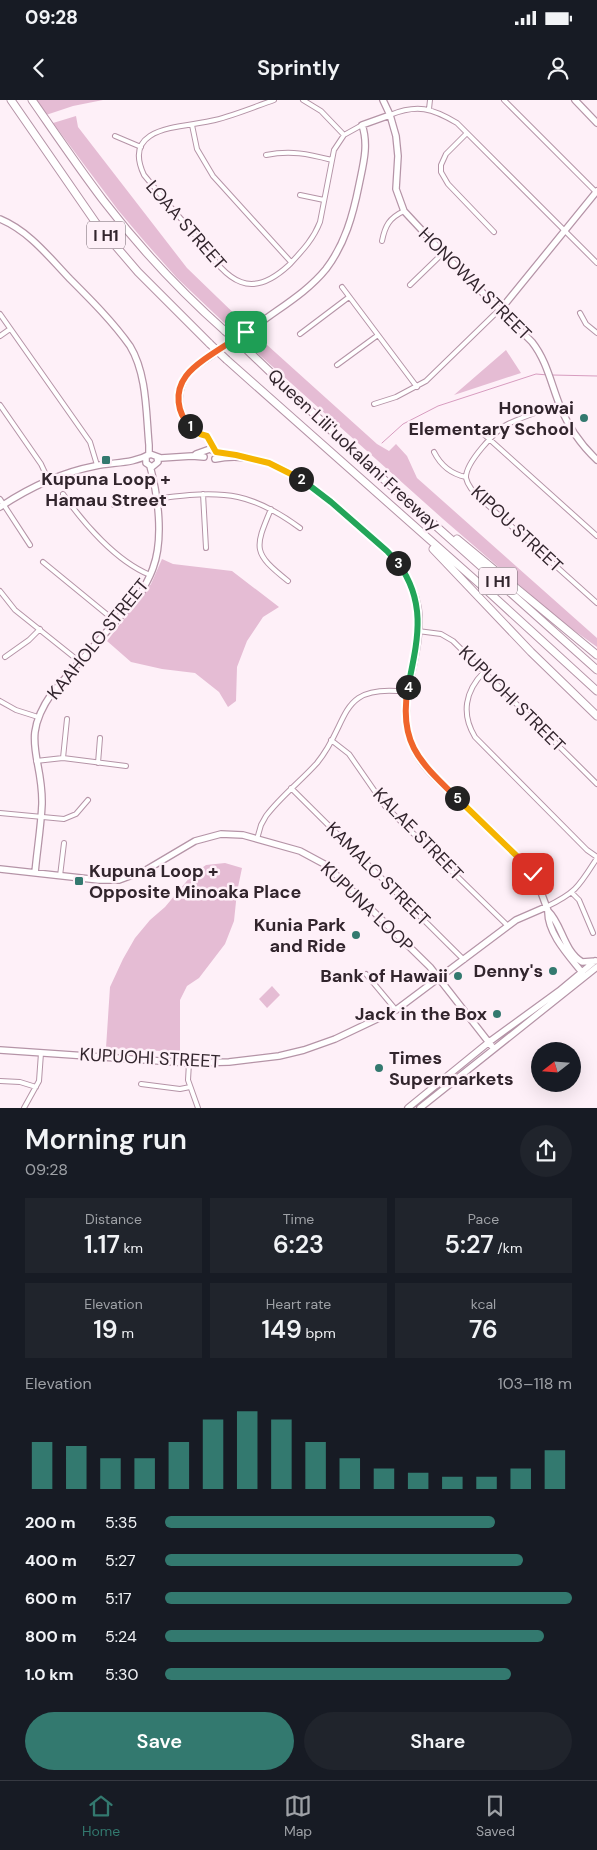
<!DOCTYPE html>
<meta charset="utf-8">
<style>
:root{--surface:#171b24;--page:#20242c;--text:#f1f3f6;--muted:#9ea1a6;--line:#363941;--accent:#33796f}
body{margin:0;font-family:"DM Sans",sans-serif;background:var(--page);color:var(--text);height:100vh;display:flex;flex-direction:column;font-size:19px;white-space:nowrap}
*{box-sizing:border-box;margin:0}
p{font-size:16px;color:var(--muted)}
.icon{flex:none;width:28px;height:28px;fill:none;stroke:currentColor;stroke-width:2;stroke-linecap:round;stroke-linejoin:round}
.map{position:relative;height:1008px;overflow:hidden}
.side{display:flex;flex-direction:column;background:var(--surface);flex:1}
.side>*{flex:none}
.needle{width:32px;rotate:253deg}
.fabs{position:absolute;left:531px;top:942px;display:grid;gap:10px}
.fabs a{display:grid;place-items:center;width:50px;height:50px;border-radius:50%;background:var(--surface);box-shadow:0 5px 20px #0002;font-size:25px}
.pin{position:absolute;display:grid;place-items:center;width:42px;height:42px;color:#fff;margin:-21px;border-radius:10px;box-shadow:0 2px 8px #0006}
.km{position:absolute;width:25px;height:25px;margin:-12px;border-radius:50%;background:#222;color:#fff;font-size:14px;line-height:25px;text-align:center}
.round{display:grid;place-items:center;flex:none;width:52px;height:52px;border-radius:26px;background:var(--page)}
.overview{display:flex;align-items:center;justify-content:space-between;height:85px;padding:0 25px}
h1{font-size:28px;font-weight:600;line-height:38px}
.figures{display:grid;grid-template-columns:repeat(3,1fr);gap:8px;height:85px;padding:5px 25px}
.figures div{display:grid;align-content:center;border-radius:0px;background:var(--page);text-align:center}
.figures b{font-size:25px;font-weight:600}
.figures small{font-size:14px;font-weight:400}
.figures p{font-size:14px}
.chart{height:140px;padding:10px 25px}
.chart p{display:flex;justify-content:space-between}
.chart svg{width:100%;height:90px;margin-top:5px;stroke:var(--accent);stroke-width:6}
.primary-button{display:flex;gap:10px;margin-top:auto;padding:10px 25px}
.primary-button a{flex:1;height:58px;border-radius:30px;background:var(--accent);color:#fff;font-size:20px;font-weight:600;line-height:58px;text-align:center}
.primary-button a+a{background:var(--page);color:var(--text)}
ul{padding:0 25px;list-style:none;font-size:16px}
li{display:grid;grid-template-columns:80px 60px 1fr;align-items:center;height:38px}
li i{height:12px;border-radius:6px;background:var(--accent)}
.status{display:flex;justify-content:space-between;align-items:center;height:35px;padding:0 25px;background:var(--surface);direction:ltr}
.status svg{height:14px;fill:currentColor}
header{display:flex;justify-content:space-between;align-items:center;height:65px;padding:0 25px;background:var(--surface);font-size:22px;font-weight:600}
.menu{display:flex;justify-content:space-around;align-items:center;height:70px;border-top:1px solid var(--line);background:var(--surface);font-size:14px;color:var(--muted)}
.menu a{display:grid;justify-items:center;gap:2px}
.menu .current{color:var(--accent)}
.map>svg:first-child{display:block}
</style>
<div class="status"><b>09:28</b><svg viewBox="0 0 49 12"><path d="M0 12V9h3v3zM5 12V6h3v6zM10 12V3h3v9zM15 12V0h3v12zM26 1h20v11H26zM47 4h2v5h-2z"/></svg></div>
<header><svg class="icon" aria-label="back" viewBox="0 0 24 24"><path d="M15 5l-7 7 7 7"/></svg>Sprintly<svg class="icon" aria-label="person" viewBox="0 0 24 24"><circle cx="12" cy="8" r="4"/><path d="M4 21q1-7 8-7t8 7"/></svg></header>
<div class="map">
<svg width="597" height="1008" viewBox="0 0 597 1008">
<rect width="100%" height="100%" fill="#fef0f8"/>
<path fill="#e5bcd4" d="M37 0H103L73 6 46 15Z
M76 16 78 27 187 168 247 226 236 234 177 178 145 142 118 110 53 23Z
M256 235 377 344 389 351 396 344 407 356 417 378 597 538V547L561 521 443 419 245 242Z
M506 250 521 273 454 295Z
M162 459 173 464 232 471 279 507 263 517 247 541 237 567 236 601 228 607 219 592 195 573 162 569 131 562 107 541 151 484Z
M225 763 242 768 237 792 234 821 225 844 199 878 187 886 180 900V952L106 948 110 887 123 859 135 838 150 820 165 807 191 776 206 765Z
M272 886 280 895 267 908 259 899Z"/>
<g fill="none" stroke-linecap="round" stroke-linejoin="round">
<path stroke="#d79cbf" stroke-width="1" d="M552 275 597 276
M382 343 403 324 438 306 536 274 548 275"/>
<g stroke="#b594a7" stroke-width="6">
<path id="street" d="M274 0C254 7 235 15 215 20 185 28 120 24 144 75 161 96 178 116 196 136 208 151 222 175 241 182 259 189 276 177 289 165 302 151 313 140 320 122L334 50 344 35 362 25
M303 0 321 11 344 35
M504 0 597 93
M429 9 430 0
M390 15C417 4 432 8 457 23L597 163
M192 25 197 49 213 76 291 162
M467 33 446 54 441 65V72L448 84 494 132
M115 36 141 47
M266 55C291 50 308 54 332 60
M300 95 324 100
M382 141C385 126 389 118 404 111
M410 185 443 153
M342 187 417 287
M580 213 586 224 597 233
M0 214 90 342 97 365
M300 234 349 197
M0 236 10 229
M337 265 378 235
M374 304 396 297 426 281 500 209
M559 304C542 311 524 316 508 324 496 330 465 363 466 378 468 387 475 394 482 400L597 503
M0 305 41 364 48 379
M478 329 597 436
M434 352C441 366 451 374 466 377
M63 394C84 424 116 461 150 475
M203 394 206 448
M0 399 30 445
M114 405C152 400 202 389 238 397 261 402 281 414 300 428
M271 409C254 449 253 453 288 481
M43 462 115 521
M0 491 15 510 80 562
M418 531 441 534 453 541 597 684
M5 557 29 540 40 529
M484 572C465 591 461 614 475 637L587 750 597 757
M0 601 16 610 38 617
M331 640 349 654 385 706 508 826
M63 658 67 619
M36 661 63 658 126 666
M98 663 100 638
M291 688 464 860
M0 713 64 719 76 714 88 700
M257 739 261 725 266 716C281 696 301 681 317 663 351 622 336 583 407 592
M60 776 64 743
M572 793 579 800 593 833
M546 807C577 792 579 786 597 758
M366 874 396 910
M189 963 188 980 198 1008
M0 981 20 982 36 987
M141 984 180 989 190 987
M24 1008 39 981 41 953"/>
</g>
<g stroke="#b594a7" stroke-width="8">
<path id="secondary" d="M383 0 390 15 396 36 398 56 396 89 404 111 443 153 532 242C547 261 551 284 560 306 568 326 581 345 597 360
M575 0 597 23
M0 119C29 131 49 157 70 179 91 200 113 222 130 246 147 274 146 313 149 345V355
M501 209 597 91
M214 349 207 336C175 326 170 287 195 267 218 251 241 235 264 220 286 204 309 190 326 169 345 144 353 115 359 85 363 65 369 45 362 25L390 15
M196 354 210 349 216 352 229 354
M146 358V363L152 367 158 362 157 357
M215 359C270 347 317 389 354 422 383 447 411 469 418 508 425 555 393 601 413 647 422 668 441 683 457 698 480 720 502 742 525 765L538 784 548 811C562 824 563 850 582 862L596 861
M0 407C30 387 59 373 95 366 114 362 133 364 150 354L161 358 192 356 204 357
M0 769 99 780H119L146 770 195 741 221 734 243 735 300 751 326 765 430 867 494 949
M35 773C37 750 41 727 42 704 43 656 19 640 52 593L141 493C145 485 150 477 153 468 164 438 158 396 150 366
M548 811C547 834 571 858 584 875
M0 950 189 963 229 962 279 956 304 950 335 939 396 910 516 820 546 807
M408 1008 489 942 559 891 595 861
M420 1008 597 867"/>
</g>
<g stroke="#b594a7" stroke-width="9">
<path id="highway" d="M11 0 96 123 138 172 210 244
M32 0C55 33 78 67 103 100 139 147 181 192 225 231
M242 245 361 359 597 570
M227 260 482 486 597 591
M457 439 597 555
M433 449 531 552 597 616"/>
</g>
<use href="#street" stroke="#fff" stroke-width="4"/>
<use href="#secondary" stroke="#fff" stroke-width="5.5"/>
<use href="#highway" stroke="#fff" stroke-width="7"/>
<g stroke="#b594a7" stroke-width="9" stroke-linecap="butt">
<path id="highway-bridge" d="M225 231 242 245
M210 244 227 260"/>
</g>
<use href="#highway-bridge" stroke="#fff" stroke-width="7"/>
</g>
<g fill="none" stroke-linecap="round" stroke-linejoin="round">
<g stroke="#fff" stroke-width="10">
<path id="split-1" d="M190 326C177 313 174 292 186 276 197 261 229 244 246 232"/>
</g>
<g stroke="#fff" stroke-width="10">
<path id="split-2" d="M190 326 200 334 207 336 216 352 236 355 269 363 301 379"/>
</g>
<g stroke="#fff" stroke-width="10">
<path id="split-3" d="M301 379 331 402 387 451 398 463"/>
</g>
<g stroke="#fff" stroke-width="10">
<path id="split-4" d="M398 463C428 504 417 542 408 587"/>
</g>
<g stroke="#fff" stroke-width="10">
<path id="split-5" d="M408 587C398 643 420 662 457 698"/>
</g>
<g stroke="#fff" stroke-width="10">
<path id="split-6" d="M457 698 525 764 533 774"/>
</g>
<use href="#split-1" stroke="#f0652b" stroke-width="6"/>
<use href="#split-2" stroke="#f5b400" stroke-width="6"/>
<use href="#split-3" stroke="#22a559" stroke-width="6"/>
<use href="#split-4" stroke="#22a559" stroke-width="6"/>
<use href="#split-5" stroke="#f0652b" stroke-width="6"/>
<use href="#split-6" stroke="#f5b400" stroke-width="6"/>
</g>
<g fill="#33796f" stroke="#fef0f8" stroke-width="2">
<circle cx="584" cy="318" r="5"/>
<rect x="101" y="355" width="10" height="10" rx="2.5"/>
<rect x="74" y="776" width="10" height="10" rx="2.5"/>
<circle cx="356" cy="835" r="5"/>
<circle cx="553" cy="871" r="5"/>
<circle cx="458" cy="876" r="5"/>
<circle cx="497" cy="914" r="5"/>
<circle cx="379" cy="968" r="5"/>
</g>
<g text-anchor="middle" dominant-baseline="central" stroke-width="5" stroke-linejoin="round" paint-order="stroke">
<g fill="#fef0f8" stroke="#6f626a" stroke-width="1">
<rect x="87" y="121.5" width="38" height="27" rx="4"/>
<rect x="479" y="467.5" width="38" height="27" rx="4"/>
</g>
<g font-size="16" font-weight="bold" fill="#32252d">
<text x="106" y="135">I H1</text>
<text x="498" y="481">I H1</text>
</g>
<g font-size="18" fill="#32252d" stroke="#fef0f8">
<text transform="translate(186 125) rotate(49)">LOAA STREET</text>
<text transform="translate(475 184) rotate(45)">HONOWAI STREET</text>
<text transform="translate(354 350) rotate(43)">Queen Liliʻuokalani Freeway</text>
<text transform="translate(517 429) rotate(43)">KIPOU STREET</text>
<text transform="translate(98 539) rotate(-51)">KAAHOLO STREET</text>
<text transform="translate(512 599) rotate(45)">KUPUOHI STREET</text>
<text transform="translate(418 734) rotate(46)">KALAE STREET</text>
<text transform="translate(378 774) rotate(45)">KAMALO STREET</text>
<text transform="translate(367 807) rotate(44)">KUPUNA LOOP</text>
<text transform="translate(150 958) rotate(3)">KUPUOHI STREET</text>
</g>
<g font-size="18" font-weight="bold" fill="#32252d" stroke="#fef0f8" text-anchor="end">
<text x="574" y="308">Honowai<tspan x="574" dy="21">Elementary School</tspan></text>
<text x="106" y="379" text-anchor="middle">Kupuna Loop +<tspan x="106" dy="21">Hamau Street</tspan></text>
<text x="89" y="771" text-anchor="start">Kupuna Loop +<tspan x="89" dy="21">Opposite Minoaka Place</tspan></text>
<text x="346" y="825">Kunia Park<tspan x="346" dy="21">and Ride</tspan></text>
<text x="543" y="871">Denny's</text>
<text x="448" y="876">Bank of Hawaii</text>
<text x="487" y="914">Jack in the Box</text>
<text x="389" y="958" text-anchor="start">Times<tspan x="389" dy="21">Supermarkets</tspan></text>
</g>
</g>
</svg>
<div class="fabs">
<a><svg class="needle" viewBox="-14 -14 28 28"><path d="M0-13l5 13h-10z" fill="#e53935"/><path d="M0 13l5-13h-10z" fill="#9ea1a6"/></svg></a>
</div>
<div class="pin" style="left:246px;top:232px;background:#1e9e55"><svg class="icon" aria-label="arrive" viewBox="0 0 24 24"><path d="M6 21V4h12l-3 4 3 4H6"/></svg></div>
<div class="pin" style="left:533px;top:774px;background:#d93025"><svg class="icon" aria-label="check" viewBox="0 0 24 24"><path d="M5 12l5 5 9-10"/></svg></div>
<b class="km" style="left:190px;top:326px">1</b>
<b class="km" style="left:301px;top:379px">2</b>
<b class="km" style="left:398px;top:463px">3</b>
<b class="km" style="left:408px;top:587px">4</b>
<b class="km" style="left:457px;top:698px">5</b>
</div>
<section class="side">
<div class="overview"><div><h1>Morning run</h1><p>09:28</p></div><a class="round"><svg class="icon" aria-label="share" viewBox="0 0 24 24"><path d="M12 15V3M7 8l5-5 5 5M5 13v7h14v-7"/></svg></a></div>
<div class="figures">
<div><p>Distance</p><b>1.17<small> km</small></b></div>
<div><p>Time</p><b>6:23</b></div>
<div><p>Pace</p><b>5:27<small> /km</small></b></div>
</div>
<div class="figures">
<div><p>Elevation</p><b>19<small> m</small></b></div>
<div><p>Heart rate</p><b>149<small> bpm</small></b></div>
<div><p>kcal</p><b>76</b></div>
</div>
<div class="chart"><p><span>Elevation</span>103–118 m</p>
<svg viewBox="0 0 160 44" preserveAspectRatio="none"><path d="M5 44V21M15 44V23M25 44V29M35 44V29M45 44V21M55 44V10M65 44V6M75 44V10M85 44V21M95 44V29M105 44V34M115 44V36M125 44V38M135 44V38M145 44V34M155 44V25"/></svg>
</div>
<ul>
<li><b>200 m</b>5:35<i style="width:81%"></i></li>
<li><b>400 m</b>5:27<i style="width:88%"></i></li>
<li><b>600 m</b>5:17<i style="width:100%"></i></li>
<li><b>800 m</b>5:24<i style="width:93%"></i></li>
<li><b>1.0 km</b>5:30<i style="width:85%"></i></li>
</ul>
<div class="primary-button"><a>Save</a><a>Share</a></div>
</section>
<nav class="menu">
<a class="current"><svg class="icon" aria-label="home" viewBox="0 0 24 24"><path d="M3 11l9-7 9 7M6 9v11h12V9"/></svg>Home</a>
<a><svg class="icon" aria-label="map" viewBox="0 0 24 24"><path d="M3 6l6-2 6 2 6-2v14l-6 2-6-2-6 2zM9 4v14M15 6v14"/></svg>Map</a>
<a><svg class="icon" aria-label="saved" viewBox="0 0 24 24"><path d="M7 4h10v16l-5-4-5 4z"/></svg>Saved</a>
</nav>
